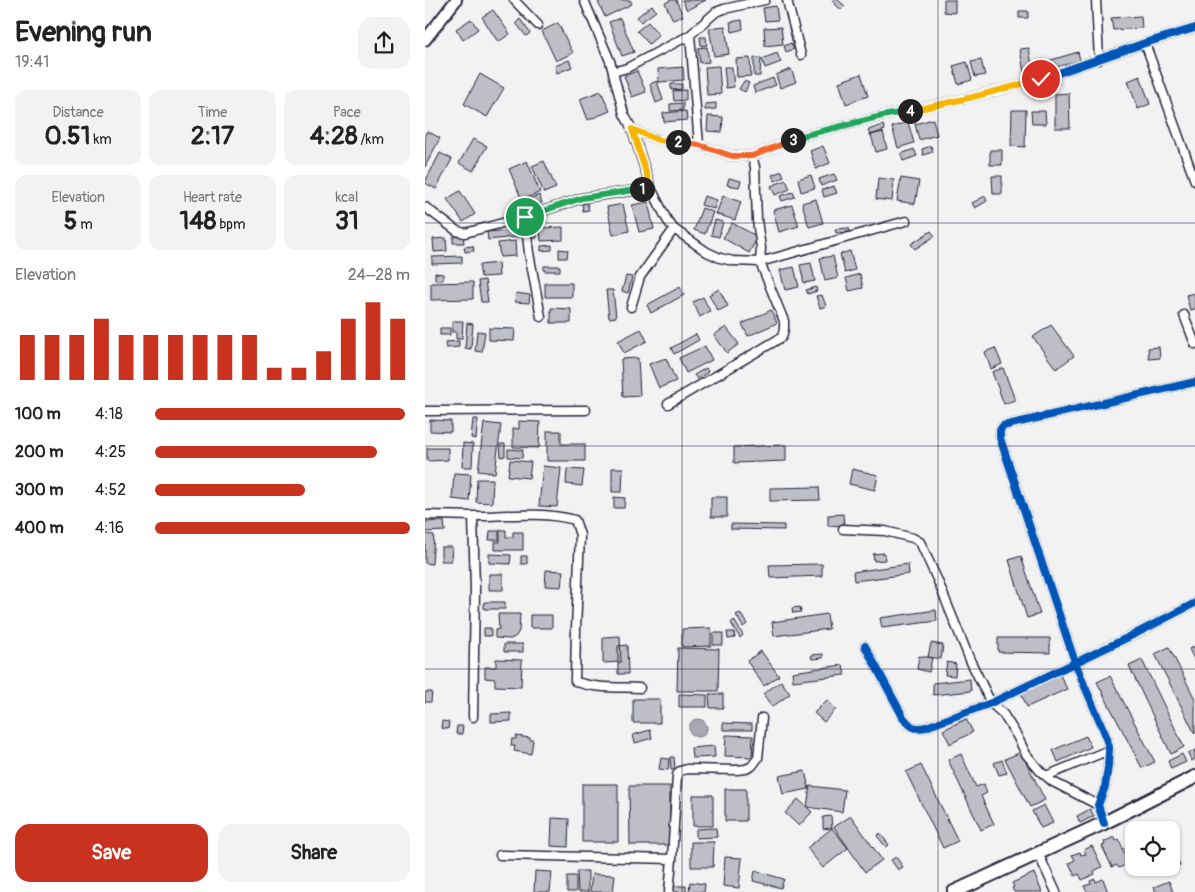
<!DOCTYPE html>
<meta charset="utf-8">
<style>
:root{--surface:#fff;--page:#f2f2f2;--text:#222;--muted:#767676;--accent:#c8321e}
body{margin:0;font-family:Pangolin,sans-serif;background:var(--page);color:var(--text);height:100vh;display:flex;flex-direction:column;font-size:19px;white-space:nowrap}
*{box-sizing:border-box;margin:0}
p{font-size:16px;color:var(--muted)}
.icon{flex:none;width:28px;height:28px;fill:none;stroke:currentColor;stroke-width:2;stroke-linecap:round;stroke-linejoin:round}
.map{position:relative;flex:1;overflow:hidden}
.details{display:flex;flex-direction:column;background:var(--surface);width:425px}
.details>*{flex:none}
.fabs{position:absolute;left:700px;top:821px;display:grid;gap:10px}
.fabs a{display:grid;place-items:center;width:55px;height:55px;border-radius:10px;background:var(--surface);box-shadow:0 1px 4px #0004;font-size:25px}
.pin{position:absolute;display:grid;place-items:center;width:42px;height:42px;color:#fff;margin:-21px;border:2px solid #fff;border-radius:50%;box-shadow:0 1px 5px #0007}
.km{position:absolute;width:25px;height:25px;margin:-12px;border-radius:50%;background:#222;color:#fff;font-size:14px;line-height:25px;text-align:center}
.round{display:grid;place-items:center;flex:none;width:52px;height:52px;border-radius:15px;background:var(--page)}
.summary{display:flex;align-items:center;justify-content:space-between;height:85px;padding:0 15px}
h1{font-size:28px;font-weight:700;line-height:38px}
.figures{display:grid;grid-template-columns:repeat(3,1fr);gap:8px;height:85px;padding:5px 15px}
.figures div{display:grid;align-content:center;border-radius:12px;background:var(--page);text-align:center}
.figures b{font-size:25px;font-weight:700}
.figures small{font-size:14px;font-weight:400}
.figures p{font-size:14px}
.chart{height:140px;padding:10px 15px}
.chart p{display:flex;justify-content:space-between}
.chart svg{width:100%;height:90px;margin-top:5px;stroke:var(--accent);stroke-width:6}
.primary-button{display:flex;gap:10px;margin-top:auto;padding:10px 15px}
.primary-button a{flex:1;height:58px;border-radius:15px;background:var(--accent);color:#fff;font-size:20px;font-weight:700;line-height:58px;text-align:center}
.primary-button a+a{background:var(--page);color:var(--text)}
ul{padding:0 15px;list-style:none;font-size:16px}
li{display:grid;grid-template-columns:80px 60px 1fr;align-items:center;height:38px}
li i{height:12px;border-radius:6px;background:var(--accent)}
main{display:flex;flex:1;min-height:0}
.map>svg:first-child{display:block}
</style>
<main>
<section class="details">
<div class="summary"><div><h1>Evening run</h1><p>19:41</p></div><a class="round"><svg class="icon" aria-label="share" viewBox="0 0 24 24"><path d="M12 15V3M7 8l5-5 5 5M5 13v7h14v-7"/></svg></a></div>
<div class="figures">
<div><p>Distance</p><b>0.51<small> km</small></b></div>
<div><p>Time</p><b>2:17</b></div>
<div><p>Pace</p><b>4:28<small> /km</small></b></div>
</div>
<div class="figures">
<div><p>Elevation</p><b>5<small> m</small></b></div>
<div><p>Heart rate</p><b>148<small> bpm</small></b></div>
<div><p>kcal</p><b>31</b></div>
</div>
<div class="chart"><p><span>Elevation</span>24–28 m</p>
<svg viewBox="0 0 160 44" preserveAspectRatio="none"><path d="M5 44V22M15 44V22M25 44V22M35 44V14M45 44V22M55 44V22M65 44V22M75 44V22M85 44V22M95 44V22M105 44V38M115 44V38M125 44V30M135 44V14M145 44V6M155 44V14"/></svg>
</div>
<ul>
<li><b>100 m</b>4:18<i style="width:98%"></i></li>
<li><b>200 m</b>4:25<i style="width:87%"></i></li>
<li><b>300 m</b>4:52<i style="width:59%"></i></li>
<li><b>400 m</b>4:16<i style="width:100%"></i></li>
</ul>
<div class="primary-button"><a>Save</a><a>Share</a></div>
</section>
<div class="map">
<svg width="770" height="892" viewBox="0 0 770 892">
<rect width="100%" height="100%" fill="#f2f2f3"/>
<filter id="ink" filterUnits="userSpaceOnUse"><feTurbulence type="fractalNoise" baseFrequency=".02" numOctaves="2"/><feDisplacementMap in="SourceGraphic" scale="10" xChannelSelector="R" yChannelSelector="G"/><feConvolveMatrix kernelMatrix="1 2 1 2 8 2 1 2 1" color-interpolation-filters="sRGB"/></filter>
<g filter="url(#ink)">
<path fill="#a8a8b2" stroke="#727282" d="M264 728a9 9 0 1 1 18 0a9 9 0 1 1-18 0Z"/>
<path fill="#bebec6" stroke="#22223b" d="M178 0H205L207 4 180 17 173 2Z
M246 0H251L258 16 248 20 240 3Z
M257 0H281L262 10Z
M408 0H413L420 6 416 10 407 1Z
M519 0H530V13L519 12Z
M227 5 231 11 216 22 212 17Z
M351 6 353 20 340 21 338 8Z
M68 10 85 34 73 42 57 17Z
M594 11H603V18H594Z
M716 16 717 28 688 30 686 18Z
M195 18 209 52 197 56 184 22Z
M46 19 53 29 38 40 31 29Z
M95 19 105 33 101 36 91 23Z
M317 20 318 29 307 32 305 22Z
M223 22 234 35 224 44 212 31Z
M133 23 148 53 131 61 117 31Z
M300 26 304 54 289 56 284 28Z
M356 27 358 44 340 46 339 28Z
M275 37H281L282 45 276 46Z
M366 43 369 49 361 52 359 46Z
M282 47 284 62 275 63 273 48Z
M604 48 608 71 599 73 595 49Z
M653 52 655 60 626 69 623 61Z
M352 53 356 62 340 68 337 59Z
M325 58 326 76 312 77 311 59Z
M329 58H336L335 76H329Z
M144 60 147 67 132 73 130 66Z
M556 60 560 75 550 77 546 62Z
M542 62 547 80 533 84 528 66Z
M294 66 296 94 282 95 280 67Z
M258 67 259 80 234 82 233 69Z
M299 67H307L309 87 301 88Z
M366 69 371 82 355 88 351 75Z
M212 71 221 92 207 97 199 76Z
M55 74 79 88 62 117 39 104Z
M436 74 443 96 421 104 414 82Z
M715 76 725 104 713 109 703 81Z
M348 78 351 85 330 93 328 86Z
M232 81 238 100 231 103 225 84Z
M319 81 324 83 320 92 314 89Z
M246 84H257V89L246 90Z
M261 90V100L249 101 248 91Z
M176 91 185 111 163 120 155 99Z
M644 93 645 128H630V94Z
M258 103V110L245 111V104Z
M291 103V109L280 110V104Z
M587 110H601L600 147 586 146Z
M261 111 262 120 239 122 238 113Z
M606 111H620L621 124H607Z
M283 116 298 117 297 132 282 131Z
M508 119 512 135 494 140 490 124Z
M483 122 489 143 473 148 467 127Z
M458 125 460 130 445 135 443 130Z
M2 131 15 138 0 167V135Z
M458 132 462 149 451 152 446 135Z
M48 139 62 146 48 171 34 163Z
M398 146 405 163 391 169 385 151Z
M506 146 508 152 498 155 497 149Z
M489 149 492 156 478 161 476 154Z
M565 150H577V165H565Z
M15 153 27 159 11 189 0 183V182Z
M102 161 115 192 97 200 84 169Z
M119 161 131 188 119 193 107 166Z
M357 171 359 177 350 181 347 175Z
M409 174 412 180 396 186 394 179Z
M386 175 390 188 376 192 373 179Z
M567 176H577V194H568Z
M304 178 316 181 314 187 302 185Z
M453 178 469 180 467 201 451 199Z
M476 178 494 181 490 204 472 201Z
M361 180 365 189 350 195 346 186Z
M409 186 412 193 399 197 397 190Z
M35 191 50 214 38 222 22 199Z
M368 192 370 197 357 201 355 196Z
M114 195 117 203 101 208 98 201Z
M279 196 292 200 289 209 276 205Z
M298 196 316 202 310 220 291 214Z
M560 196 562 201 550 208 547 203Z
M391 199 398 223 384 227 377 203Z
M223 202 229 229 214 232 207 205Z
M162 203 164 210 158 211 157 204Z
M198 204 204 231 188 235 182 207Z
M367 205 374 226 354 232 348 210Z
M277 208 288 212 280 234 269 230Z
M290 220 298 222 294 237 286 235Z
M307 223 333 237 324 253 298 238Z
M138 227V240L116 241 115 228Z
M105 228H111L112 238H105Z
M424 228 425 232 411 233 410 229Z
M98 229 99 236 63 240 62 232Z
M506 231 510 236 490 249 486 244Z
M38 236 39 243H28V237Z
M21 238 22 251 9 252 8 239Z
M90 241 91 256 75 257 73 243Z
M127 245V250L116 251V246Z
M48 246 49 251 40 252 39 247Z
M134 249 143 250 142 258H134Z
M425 251 430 270 420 273 415 254Z
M37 256V263L7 264V257Z
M408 256 413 278 400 281 395 258Z
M73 263 74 276 56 277 54 265Z
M386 263 390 281 379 283 375 265Z
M119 266H135V271H119Z
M369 267 374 287 360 290 355 270Z
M10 273 18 274V280H10Z
M435 274 438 288 424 291 421 278Z
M201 276 207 277 203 293 197 291Z
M60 280 63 302H56L53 281Z
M48 282V299L6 300V283Z
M120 283H147V297H120Z
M255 287 259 295 226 313 222 305Z
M391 287 392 291 383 294 381 290Z
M294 289 303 306 293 311 284 295Z
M181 290H188L191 317 184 318Z
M91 293 105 295 104 303 90 302Z
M770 293V309L765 310 761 295Z
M397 295 401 306 395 308 391 296Z
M278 297 285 311 275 317 268 302Z
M126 308 146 309V323H126Z
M346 310 352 323 323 336 317 324Z
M27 321H38L37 339H31V332H27Z
M42 323 48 324 46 349 40 348Z
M626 325 649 356 631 369 608 337Z
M301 327 314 344 302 353 289 335Z
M15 328H25V335H15Z
M64 328 90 329 89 341 64 340Z
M216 329 222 341 199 353 193 341Z
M52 331 60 332 57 352 50 351Z
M271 334 274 340 249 354 246 348Z
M34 341V347L21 348 20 342Z
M280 346 287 360 261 373 254 358Z
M734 347 735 358 724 359 723 348Z
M570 348 577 364 566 369 560 352Z
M213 358 215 396 198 397 196 359Z
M241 358 251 381 234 388 224 364Z
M281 368 283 372 272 379 269 375Z
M578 368 590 400 579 404 567 372Z
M48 419H53L51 439 46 438Z
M5 420 26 421V432L5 431Z
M94 421 115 422 114 448 88 447V428L94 429Z
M59 423 76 425 70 473 53 471Z
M122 431H136V444H160V461H122Z
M38 443 48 444 47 467H37Z
M75 444H80V456L76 457Z
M361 445V461L309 463V447Z
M2 448H23V460L2 461Z
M83 449 98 450 97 458 83 457Z
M85 460 106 462 104 478 83 476Z
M118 466 136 468 132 507 114 506Z
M187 468H198L197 492H187Z
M142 469 159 470 157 486 141 484Z
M427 469 453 475 450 490 424 484Z
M29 473 46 474 44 501 27 499Z
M52 479H68L67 503 51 502Z
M394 487 395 500 345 501V488Z
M189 497 200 498 199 508H189Z
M286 497H302V517H286Z
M418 514 419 525 403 526V515Z
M19 521 20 531 0 532V522Z
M306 524 359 525V530L306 529Z
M75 530H81V537H88V532H98V550H70V542H75Z
M65 531H74V540H64Z
M0 534 9 535 7 564 0 563Z
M16 547H27L26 561H16Z
M459 553 460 560 449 561 448 554Z
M64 554 86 555 85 564 64 563Z
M96 556H102V564H96Z
M596 556 615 614 602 618 584 560Z
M397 564V576L345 578 344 565Z
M483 564 484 574 429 581 428 572Z
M121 570 138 571 136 587 120 586Z
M64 574H78V590H64Z
M59 602H80V609H59Z
M375 607 376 612 368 613 367 608Z
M511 610 512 621 457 628 455 618Z
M315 613 322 624 318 627 311 615Z
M73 614H95L94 631 91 636 86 639 70 638V630L74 629Z
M402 614 404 629 349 636 347 622Z
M105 615H127V628H105Z
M309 620 318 635 315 638 306 623Z
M59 628H66V636H59Z
M286 628V646L257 647V629Z
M302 632H309L310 638 303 639Z
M288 633H298V645H288Z
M195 636 196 662 178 663V637Z
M573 638H625V653L573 652Z
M506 643 518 645 516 659 503 657Z
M79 644H98V652H79Z
M202 645 203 674H193V646Z
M770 646V661L764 649Z
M744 647 770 699V734L730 654Z
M253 648 294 649 293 691H252Z
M336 651 354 676 339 686 322 661Z
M398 654V658L387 659 386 655Z
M494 656 507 658 504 672 492 669Z
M71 659 97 660 96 687 70 686V679L60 678V667H71Z
M717 660 759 747 746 754 704 666Z
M522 662 531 664 530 676 520 675Z
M418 665 420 675 368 681 367 672Z
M635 675 642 689 602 707 596 693Z
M685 676 730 762 717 768 672 682Z
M545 679 546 691 508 695V683Z
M356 681 365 694 347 707 338 694Z
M0 692H7L6 702H0Z
M254 694 282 695V707H254Z
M284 694H298V708H285Z
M208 699H235V723H208Z
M402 700 411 709 399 722 389 713Z
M86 713V721L66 722V714Z
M541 719 548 732 525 744 518 730Z
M17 721 24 722 23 729 16 728Z
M298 723 327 724V730H298Z
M32 726H38L37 734H31Z
M225 730 227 738 210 743 208 735Z
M301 735 328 736 327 757 300 756Z
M91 736 105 738V740H108L106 754 89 751 90 746H86L87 739H91Z
M661 736 666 747 633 762 628 750Z
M289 746 290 757 267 758 266 748Z
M770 750V759L767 761 763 754Z
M596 752 620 800 605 807 580 759Z
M536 754 551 787 559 784 562 793 556 796 569 824 556 830 523 760Z
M757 754 761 762 746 769 743 761Z
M245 757H249L250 770H246Z
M236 758 244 759 243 770 234 769Z
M577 760 582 773 574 775 569 763Z
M496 765 533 841 518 848 481 772Z
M380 771 384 789 358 794 354 776Z
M157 784H193V842H157Z
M204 786H245V845H205Z
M385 786 420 790 417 812 382 807Z
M300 789H321V821H300Z
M268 795H288V826H268Z
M373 799 387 812 374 826 360 813Z
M619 805 628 823 616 828 607 811Z
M665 809 669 816 655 823 652 816Z
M406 816 407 828 398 829V817Z
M426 816 457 860 440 872 409 827Z
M127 818 144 819 143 847 126 846Z
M727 820 731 830H709V834L706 827Z
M291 828 292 837 271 838V829Z
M407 828 423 848 398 868 382 848Z
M455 833 464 845 461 847 452 836Z
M689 837 691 841 694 839 702 860 701 861 702 864 694 868 692 865 687 867 677 846 680 845 679 842Z
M266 842H289L288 867H266Z
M667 846 677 867 669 871 670 874 657 880 654 874 650 876 644 863 650 860 647 855 655 852 656 855 661 854 659 850Z
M705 846 709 855V862L706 863 700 848Z
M749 851 755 865 737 873 734 868H746V852Z
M300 857 317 858 314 888 298 886Z
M471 857 478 867 473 870 466 860Z
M110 871 127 872 125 892H109Z
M152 871H163V892H153Z
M330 871 359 879 356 888 328 881Z
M609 873 617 892H589L587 888 589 887 587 883Z
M167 874 190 875 188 892H165Z
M142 876H151V892H142Z
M670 879 671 882 678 879 683 892H662L659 886 666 884 665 881Z
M744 881 748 892H731L729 887Z
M265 882 280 884 279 892H264Z
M248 886H261V892H248Z"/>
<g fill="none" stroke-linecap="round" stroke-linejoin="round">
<g stroke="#22223b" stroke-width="11">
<path id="minor" d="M89 0 113 25
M159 0 185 61 199 114 207 129 226 188 242 220 249 229 282 252 295 258 308 261 335 262 481 221
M362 0 376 55
M671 0 674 60
M265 35 274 145
M720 43 770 181
M188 72 202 68 265 35 291 12 299 9 340 0
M207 129 233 140 274 145 307 156H327L377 136 457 116 544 98 616 79 720 43 770 28
M0 207 32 231 40 233 100 217 157 198 226 188
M100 217 104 253 116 317
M206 307 215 277 249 229
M759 315 770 344
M243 404 357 337 359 329V321L335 262 336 248 332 220 330 167 327 156
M0 411 161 410
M0 515C19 515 39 516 58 516 89 515 120 512 150 520L155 535 151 629 150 681C168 689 195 687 215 688
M418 529 460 531 488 538 495 542 512 579 545 660 566 703 578 714 592 736 601 754 615 771 628 782 673 805
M440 646 478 717C486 727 489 730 501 727L566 703 710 634 770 603
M48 717 50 588 48 516
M621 776 684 750
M679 823 673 805 680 787 683 767 684 750 682 738 660 687 650 662 575 438V430L578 426 770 382
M613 853 631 892
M75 855 247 859
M244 892 247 859 252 775 255 771 262 769 311 770 321 769 327 766 333 758 337 718"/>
</g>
<g stroke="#22223b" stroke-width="14">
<path id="tertiary" d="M0 40 31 0"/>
</g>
<g stroke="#22223b" stroke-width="16">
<path id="primary" d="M529 892 679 823 770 777"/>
</g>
<use href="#minor" stroke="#fff" stroke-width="8"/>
<use href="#tertiary" stroke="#fff" stroke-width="10"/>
<use href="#primary" stroke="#fff" stroke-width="12"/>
<g stroke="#fff" stroke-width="11">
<path id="cycleway" d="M207 129 233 140 274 145 307 156H327L377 136 457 116 544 98 616 79 720 43 770 28
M440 646 478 717C486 727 489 730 501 727L566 703 710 634 770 603
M679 823 673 805 680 787 683 767 684 750 682 738 660 687 650 662 575 438V430L578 426 770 382"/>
</g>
<use href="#cycleway" stroke="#0057b8" stroke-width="8"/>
</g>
</g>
<g fill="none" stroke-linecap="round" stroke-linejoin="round" filter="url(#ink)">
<g stroke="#fff" stroke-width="10">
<path id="split-1" d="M100 217 157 198 217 189"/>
</g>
<g stroke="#fff" stroke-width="10">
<path id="split-2" d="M217 189 226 188 207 129 233 140 253 142"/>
</g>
<g stroke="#fff" stroke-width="10">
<path id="split-3" d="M253 142 274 145 307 156H327L368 140"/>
</g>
<g stroke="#fff" stroke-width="10">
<path id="split-4" d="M368 140 377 136 457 116 485 111"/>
</g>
<g stroke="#fff" stroke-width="10">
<path id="split-5" d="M485 111 544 98 616 79"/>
</g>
<use href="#split-1" stroke="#22a559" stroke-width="6"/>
<use href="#split-2" stroke="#f5b400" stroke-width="6"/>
<use href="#split-3" stroke="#f0652b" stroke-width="6"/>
<use href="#split-4" stroke="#22a559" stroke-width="6"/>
<use href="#split-5" stroke="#f5b400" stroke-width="6"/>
</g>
<path fill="none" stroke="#22223b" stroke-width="1" stroke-opacity="0.55" d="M257 0V892M513 0V892M0 223H770M0 446H770M0 669H770"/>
</svg>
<div class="fabs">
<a><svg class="icon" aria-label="locate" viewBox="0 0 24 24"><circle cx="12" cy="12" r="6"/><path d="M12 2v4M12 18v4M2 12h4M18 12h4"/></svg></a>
</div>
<div class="pin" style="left:100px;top:217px;background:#1e9e55"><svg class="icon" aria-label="arrive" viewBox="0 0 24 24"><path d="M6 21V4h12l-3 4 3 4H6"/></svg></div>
<div class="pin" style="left:616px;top:79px;background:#d93025"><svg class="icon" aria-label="check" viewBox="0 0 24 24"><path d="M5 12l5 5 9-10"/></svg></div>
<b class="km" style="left:217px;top:189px">1</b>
<b class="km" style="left:253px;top:142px">2</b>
<b class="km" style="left:368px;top:140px">3</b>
<b class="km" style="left:485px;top:111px">4</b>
</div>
</main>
